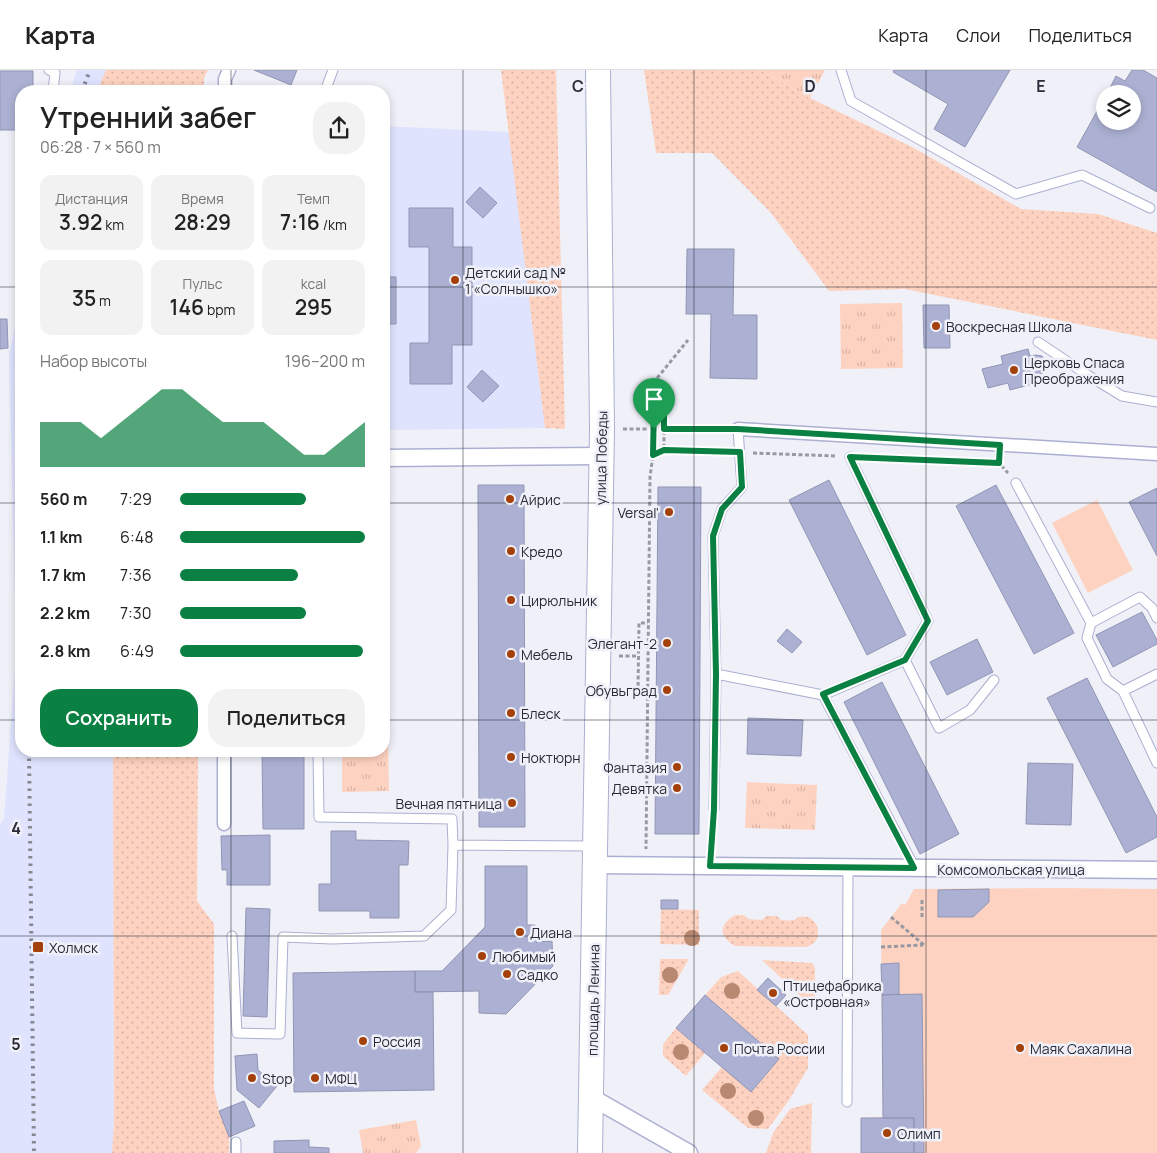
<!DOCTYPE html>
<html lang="ru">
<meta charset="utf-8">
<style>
:root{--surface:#fff;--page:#f2f2f2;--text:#222;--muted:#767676;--line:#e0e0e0;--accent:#0b8043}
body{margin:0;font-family:Manrope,sans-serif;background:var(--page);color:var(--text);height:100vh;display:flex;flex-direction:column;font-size:19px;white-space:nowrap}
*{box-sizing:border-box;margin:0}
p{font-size:16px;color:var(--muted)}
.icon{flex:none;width:28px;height:28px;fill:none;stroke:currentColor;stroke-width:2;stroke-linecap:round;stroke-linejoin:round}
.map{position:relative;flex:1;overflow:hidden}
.details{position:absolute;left:15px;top:15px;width:375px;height:672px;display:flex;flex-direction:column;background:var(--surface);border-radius:20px;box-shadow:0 2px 8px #0003}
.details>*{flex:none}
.fabs{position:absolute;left:1096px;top:15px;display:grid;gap:10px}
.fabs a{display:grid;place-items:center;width:45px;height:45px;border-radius:50%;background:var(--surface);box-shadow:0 2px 8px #0003;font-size:25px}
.pin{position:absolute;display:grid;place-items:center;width:42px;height:42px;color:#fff;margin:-51px -21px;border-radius:50% 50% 50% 0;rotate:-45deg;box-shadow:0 0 5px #0007}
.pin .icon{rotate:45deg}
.round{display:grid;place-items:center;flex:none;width:52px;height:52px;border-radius:20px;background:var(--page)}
.summary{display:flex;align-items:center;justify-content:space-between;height:85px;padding:0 25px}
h1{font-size:28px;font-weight:600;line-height:38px}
.stats{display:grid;grid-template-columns:repeat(3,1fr);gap:8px;height:85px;padding:5px 25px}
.stats div{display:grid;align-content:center;border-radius:12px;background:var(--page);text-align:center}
.stats b{font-size:21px;font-weight:600}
.stats small{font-size:14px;font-weight:400}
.stats p{font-size:14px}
.chart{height:140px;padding:10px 25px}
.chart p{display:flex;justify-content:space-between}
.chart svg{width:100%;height:90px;margin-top:5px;fill:var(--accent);opacity:.7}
.cta{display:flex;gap:10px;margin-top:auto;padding:10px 25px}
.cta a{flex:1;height:58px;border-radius:20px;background:var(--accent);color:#fff;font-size:20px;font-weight:600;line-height:58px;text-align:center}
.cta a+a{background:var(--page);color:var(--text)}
ul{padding:0 25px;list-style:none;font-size:16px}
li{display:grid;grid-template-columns:80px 60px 1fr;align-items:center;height:38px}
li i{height:12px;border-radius:6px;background:var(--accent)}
header{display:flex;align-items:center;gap:30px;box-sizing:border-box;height:70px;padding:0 25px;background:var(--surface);border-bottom:1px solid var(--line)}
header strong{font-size:24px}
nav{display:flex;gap:28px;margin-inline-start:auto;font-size:18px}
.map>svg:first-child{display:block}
</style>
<header>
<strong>Карта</strong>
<nav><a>Карта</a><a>Слои</a><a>Поделиться</a></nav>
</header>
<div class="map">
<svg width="1157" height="1083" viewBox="0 0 1157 1083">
<defs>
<pattern id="grass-dots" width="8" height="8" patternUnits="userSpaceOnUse" patternTransform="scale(1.25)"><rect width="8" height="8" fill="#fed2c0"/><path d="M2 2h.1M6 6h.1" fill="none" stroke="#dab4a6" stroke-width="1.8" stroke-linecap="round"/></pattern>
<pattern id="park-tufts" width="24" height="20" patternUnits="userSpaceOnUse" patternTransform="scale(1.25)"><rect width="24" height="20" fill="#fed2c0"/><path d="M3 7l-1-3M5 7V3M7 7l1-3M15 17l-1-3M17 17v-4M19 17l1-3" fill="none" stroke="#dab4a6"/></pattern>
</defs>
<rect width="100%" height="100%" fill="#f0f1f8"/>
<path fill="#dfe3fd" d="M77 0H106L97 21H70Z
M384 56 510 62 545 358 384 360Z
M21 224V681H113L114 1053 112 1083H0V754L4 749 16 582 9 286Z"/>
<path fill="url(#grass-dots)" d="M106 0H208L204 8V21H97Z
M501 0H556L565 359 545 358Z
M644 0H760L810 28 912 77 1021 139 1098 144 1157 163V270L905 219 829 221 771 143 712 83H656Z
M113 681H198L197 831 214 854V1019L219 1041 229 1067V1083H112L114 1053Z
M661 839 699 840V875L660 874Z
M736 845H744L748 849 762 850 766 846H777L781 850C785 850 790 851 793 850 796 850 797 847 800 847 810 844 819 854 818 863 818 871 813 874 807 877L735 876C718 867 719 853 736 845Z
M660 889H689L668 925H659Z
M762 890 812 893 815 898V940Z
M738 901 808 965V998L789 1030 768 1059 748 1058 702 1020 722 997 751 1022 779 989 705 925 721 907Z
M676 958 705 983 686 1006 663 986V974Z
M812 1033 811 1083H766L773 1063 790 1039Z"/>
<path fill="url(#park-tufts)" d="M760 0H825L810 28Z
M902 233 903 298 841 299 840 234Z
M384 668H388L389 721 342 722V681H384Z
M747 712 817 715 815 760 745 758Z
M416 1050 421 1076 416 1083H363L359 1060Z"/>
<path fill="#fed2c0" d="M1097 430 1133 500 1088 523 1052 453Z
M1059 818 1157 819V1083H861V1048L883 1047 881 860 902 833 905 835 914 819Z"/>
<path fill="#acb1d3" stroke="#9195b5" d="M254 0H297L291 15Z
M894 0H1010L965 77 934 59 948 34 893 2Z
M1132 0H1143L1157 8V122L1077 77 1105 27V51H1132V24H1107L1116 6 1125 11Z
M0 1H33V21H21V60H0Z
M480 117 497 133 483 148 466 132Z
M409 138H453V177H472V275H452V314H410V273H429V177H409Z
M687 179H734L733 245H757V309L710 308 711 244H686Z
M384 207H396V254H384Z
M923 235H949L950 278H924Z
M0 249H7L8 278 0 279Z
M1028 279 1030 286 1036 285 1042 286 1045 291 1047 297 1045 302 1035 306 1037 313 1010 320 1008 313 988 318 982 299 1003 294 1001 286Z
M482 300 499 316 483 332 467 317Z
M829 410 906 565 867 585 789 430Z
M478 415H524L525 757H479Z
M996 415 1074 563 1034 584 956 436Z
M658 417H701L699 764H655Z
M1157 418V486L1129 432Z
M1142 542 1157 570V574L1113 597 1096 565Z
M787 559 802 572 792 583 777 571Z
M977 569 993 602 947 625 930 592Z
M1087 608 1157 747V767L1126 783 1047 628Z
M882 612 959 764 920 784 844 632Z
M748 648 803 650 801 686 747 684Z
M262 681H304V759H263Z
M1028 693 1073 694 1071 755 1026 754Z
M331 761H356V770L409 771 408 795H399V848H370V841H319V814H331Z
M270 765V815H227V800H222L221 766Z
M485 796H527V855H535L536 872 552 871 553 896 506 944 479 943V921L415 922V901H442L485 857Z
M989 819V832L973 847H938V820Z
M661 830H678V839H661Z
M246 838 270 839 267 947 243 946Z
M899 893V924L882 925 881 894Z
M415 901V922H433L434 1020 294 1022 293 903Z
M768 908 786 925 776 936 757 920Z
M922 924 924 1083H914V1048H883L882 925Z
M705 925 779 989 751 1022 676 958Z
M257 984 258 1000 277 1016 259 1038 237 1020 235 986Z
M244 1031 255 1056 229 1067 219 1041Z
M861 1048H914V1083H861Z
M309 1070V1077L329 1078V1083H274V1071Z"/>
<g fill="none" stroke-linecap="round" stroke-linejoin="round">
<g stroke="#abafd1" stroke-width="11">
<path id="service" d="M49 0 55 3 53 21
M841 0 851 31 1016 124 1082 105 1150 138
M325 21 333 0
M1038 272 1086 304 1122 326 1157 332
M850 387 928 551 905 590
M1016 413 1091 553 1087 568 1107 609 1123 621 1157 693
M1091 553 1140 527 1152 538 1157 548
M716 604 823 625
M1123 621 1157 604
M714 739 716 604 713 466 722 439 742 417 738 359
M453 775 595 776
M915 798 823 625 905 590 939 658 970 640 994 610
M232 866 237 963 280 964 283 867 332 869 424 866 451 840 453 775 452 749 319 747 318 681
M847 1032 848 797
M236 1083V1072"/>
</g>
<g stroke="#abafd1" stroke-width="15">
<path id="pedestrian" d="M225 21V9L229 0
M738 359 1157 384
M224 681V754"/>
</g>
<g stroke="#abafd1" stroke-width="19">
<path id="minor" d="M384 388 602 386
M596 795 1157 800
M591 1027 689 1083"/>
</g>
<g stroke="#abafd1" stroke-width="26">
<path id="secondary" d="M590 1083 602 359 598 0"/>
</g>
<path stroke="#9899a3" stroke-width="3" stroke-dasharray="4 2.5" stroke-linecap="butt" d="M654 333 664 341V379
M623 359H654L653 385 650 407 646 779
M654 359V312L688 270
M664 359H723
M753 383 836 386
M653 385 664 380 726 382
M868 388 959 391
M999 390V393L1008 403
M619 586H638
M648 620 638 619 639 553H648
M711 778 713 752
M922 830V847
M891 847 924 875
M881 877 923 875"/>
<use href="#service" stroke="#fff" stroke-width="9"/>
<use href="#pedestrian" stroke="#fff" stroke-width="12"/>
<use href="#minor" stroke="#fff" stroke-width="16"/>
<use href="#secondary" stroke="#fff" stroke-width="24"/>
<path stroke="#868792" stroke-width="4" stroke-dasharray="2.5 5" stroke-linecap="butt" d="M82 21 90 0
M29 681 34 1083"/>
</g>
<g fill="#b88870">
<circle cx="692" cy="868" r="8"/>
<circle cx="670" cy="905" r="8"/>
<circle cx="732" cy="921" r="8"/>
<circle cx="681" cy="982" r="8"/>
<circle cx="728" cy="1021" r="8"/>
<circle cx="756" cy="1048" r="8"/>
</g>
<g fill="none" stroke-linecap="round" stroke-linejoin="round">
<g stroke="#fff" stroke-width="10">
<path id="route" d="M654 333 664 341V359H738L1000 375 999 393 850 387 928 551 905 590 823 624 914 798 710 796 714 739 716 604 713 466 722 439 742 417 740 382 664 380 653 385Z"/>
</g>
<use href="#route" stroke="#0b8043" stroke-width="6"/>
</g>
<path fill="none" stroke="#2a2b39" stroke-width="1" stroke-opacity="0.55" d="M231 0V21M463 0V1083M694 0V1083M926 0V1083M0 217H21M384 217H1157M0 433H21M384 433H1157M0 650H21M384 650H1157M231 681V1083M0 866H1157"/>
<g fill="#a4410a" stroke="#f0f1f8" stroke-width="2">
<circle cx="455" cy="210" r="5"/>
<circle cx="936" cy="256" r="5"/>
<circle cx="1014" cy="300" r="5"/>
<circle cx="510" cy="429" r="5"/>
<circle cx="669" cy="442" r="5"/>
<circle cx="511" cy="481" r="5"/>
<circle cx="511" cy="530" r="5"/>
<circle cx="667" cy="573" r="5"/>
<circle cx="511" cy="584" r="5"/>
<circle cx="667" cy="620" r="5"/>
<circle cx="511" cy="643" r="5"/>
<circle cx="511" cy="687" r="5"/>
<circle cx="677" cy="697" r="5"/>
<circle cx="677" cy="718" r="5"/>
<circle cx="512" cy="733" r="5"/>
<circle cx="520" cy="862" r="5"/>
<rect x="32" y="871" width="12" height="12" rx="2.5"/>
<circle cx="482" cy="886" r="5"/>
<circle cx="507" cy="904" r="5"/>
<circle cx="773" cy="923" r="5"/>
<circle cx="363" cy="971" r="5"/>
<circle cx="724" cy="978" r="5"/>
<circle cx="1020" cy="978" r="5"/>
<circle cx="252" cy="1008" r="5"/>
<circle cx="315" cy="1008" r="5"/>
<circle cx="887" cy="1063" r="5"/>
</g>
<g text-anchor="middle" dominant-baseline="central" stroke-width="5" stroke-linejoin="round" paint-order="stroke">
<g font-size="14" fill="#2a2b39" stroke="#f0f1f8" text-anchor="start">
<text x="465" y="202">Детский сад №<tspan x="465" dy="16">1 «Солнышко»</tspan></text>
<text x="946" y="256">Воскресная Школа</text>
<text x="1024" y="292">Церковь Спаса<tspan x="1024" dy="16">Преображения</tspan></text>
<text x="520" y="429">Айрис</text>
<text x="659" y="442" text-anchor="end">Versal'</text>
<text x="521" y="481">Кредо</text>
<text x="521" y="530">Цирюльник</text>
<text x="657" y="573" text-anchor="end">Элегант-2</text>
<text x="521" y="584">Мебель</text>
<text x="657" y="620" text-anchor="end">Обувьград</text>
<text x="521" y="643">Блеск</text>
<text x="521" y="687">Ноктюрн</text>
<text x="667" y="697" text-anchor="end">Фантазия</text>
<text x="667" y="718" text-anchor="end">Девятка</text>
<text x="502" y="733" text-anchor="end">Вечная пятница</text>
<text x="530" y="862">Диана</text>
<text x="49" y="877">Холмск</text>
<text x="492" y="886">Любимый</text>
<text x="517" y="904">Садко</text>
<text x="783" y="915">Птицефабрика<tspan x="783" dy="16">«Островная»</tspan></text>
<text x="373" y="971">Россия</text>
<text x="734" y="978">Почта России</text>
<text x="1030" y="978">Маяк Сахалина</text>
<text x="262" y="1008">Stop</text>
<text x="325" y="1008">МФЦ</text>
<text x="897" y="1063">Олимп</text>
</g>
<g font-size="14" fill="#2a2b39" stroke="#f0f1f8">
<text transform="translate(601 388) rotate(-89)">улица Победы</text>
<text x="1011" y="799">Комсомольская улица</text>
<text transform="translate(593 930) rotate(-89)">площадь Ленина</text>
</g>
</g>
<g font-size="16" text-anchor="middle" font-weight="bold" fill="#2a2b39" stroke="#f0f1f8" stroke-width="5" stroke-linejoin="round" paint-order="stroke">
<text x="578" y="22">C</text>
<text x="810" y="22">D</text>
<text x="1041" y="22">E</text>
<text x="16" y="764">4</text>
<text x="16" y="980">5</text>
</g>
</svg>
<div class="fabs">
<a><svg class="icon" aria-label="layers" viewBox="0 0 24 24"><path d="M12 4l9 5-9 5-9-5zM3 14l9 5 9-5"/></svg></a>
</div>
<div class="pin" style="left:654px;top:359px;background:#1e9e55"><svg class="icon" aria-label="arrive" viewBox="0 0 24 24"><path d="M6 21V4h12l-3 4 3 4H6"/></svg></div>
<section class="details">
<div class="summary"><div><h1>Утренний забег</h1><p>06:28 · 7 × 560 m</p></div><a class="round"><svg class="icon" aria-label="share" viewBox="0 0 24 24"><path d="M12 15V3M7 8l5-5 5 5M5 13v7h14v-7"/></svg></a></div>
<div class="stats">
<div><p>Дистанция</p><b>3.92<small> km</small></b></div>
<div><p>Время</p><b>28:29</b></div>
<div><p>Темп</p><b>7:16<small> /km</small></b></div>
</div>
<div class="stats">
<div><b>35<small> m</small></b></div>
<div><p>Пульс</p><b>146<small> bpm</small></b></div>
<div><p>kcal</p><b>295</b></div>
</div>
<div class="chart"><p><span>Набор высоты</span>196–200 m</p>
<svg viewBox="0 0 160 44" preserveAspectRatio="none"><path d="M0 44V22L10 22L20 22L30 30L40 22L50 14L60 6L70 6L80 14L90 22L100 22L110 22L120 30L130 38L140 38L150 30L160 22V44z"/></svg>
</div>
<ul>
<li><b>560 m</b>7:29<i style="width:68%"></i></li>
<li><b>1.1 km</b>6:48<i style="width:100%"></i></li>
<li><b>1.7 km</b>7:36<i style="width:64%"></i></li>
<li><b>2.2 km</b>7:30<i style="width:68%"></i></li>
<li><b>2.8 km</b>6:49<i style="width:99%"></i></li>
</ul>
<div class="cta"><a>Сохранить</a><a>Поделиться</a></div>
</section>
</div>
